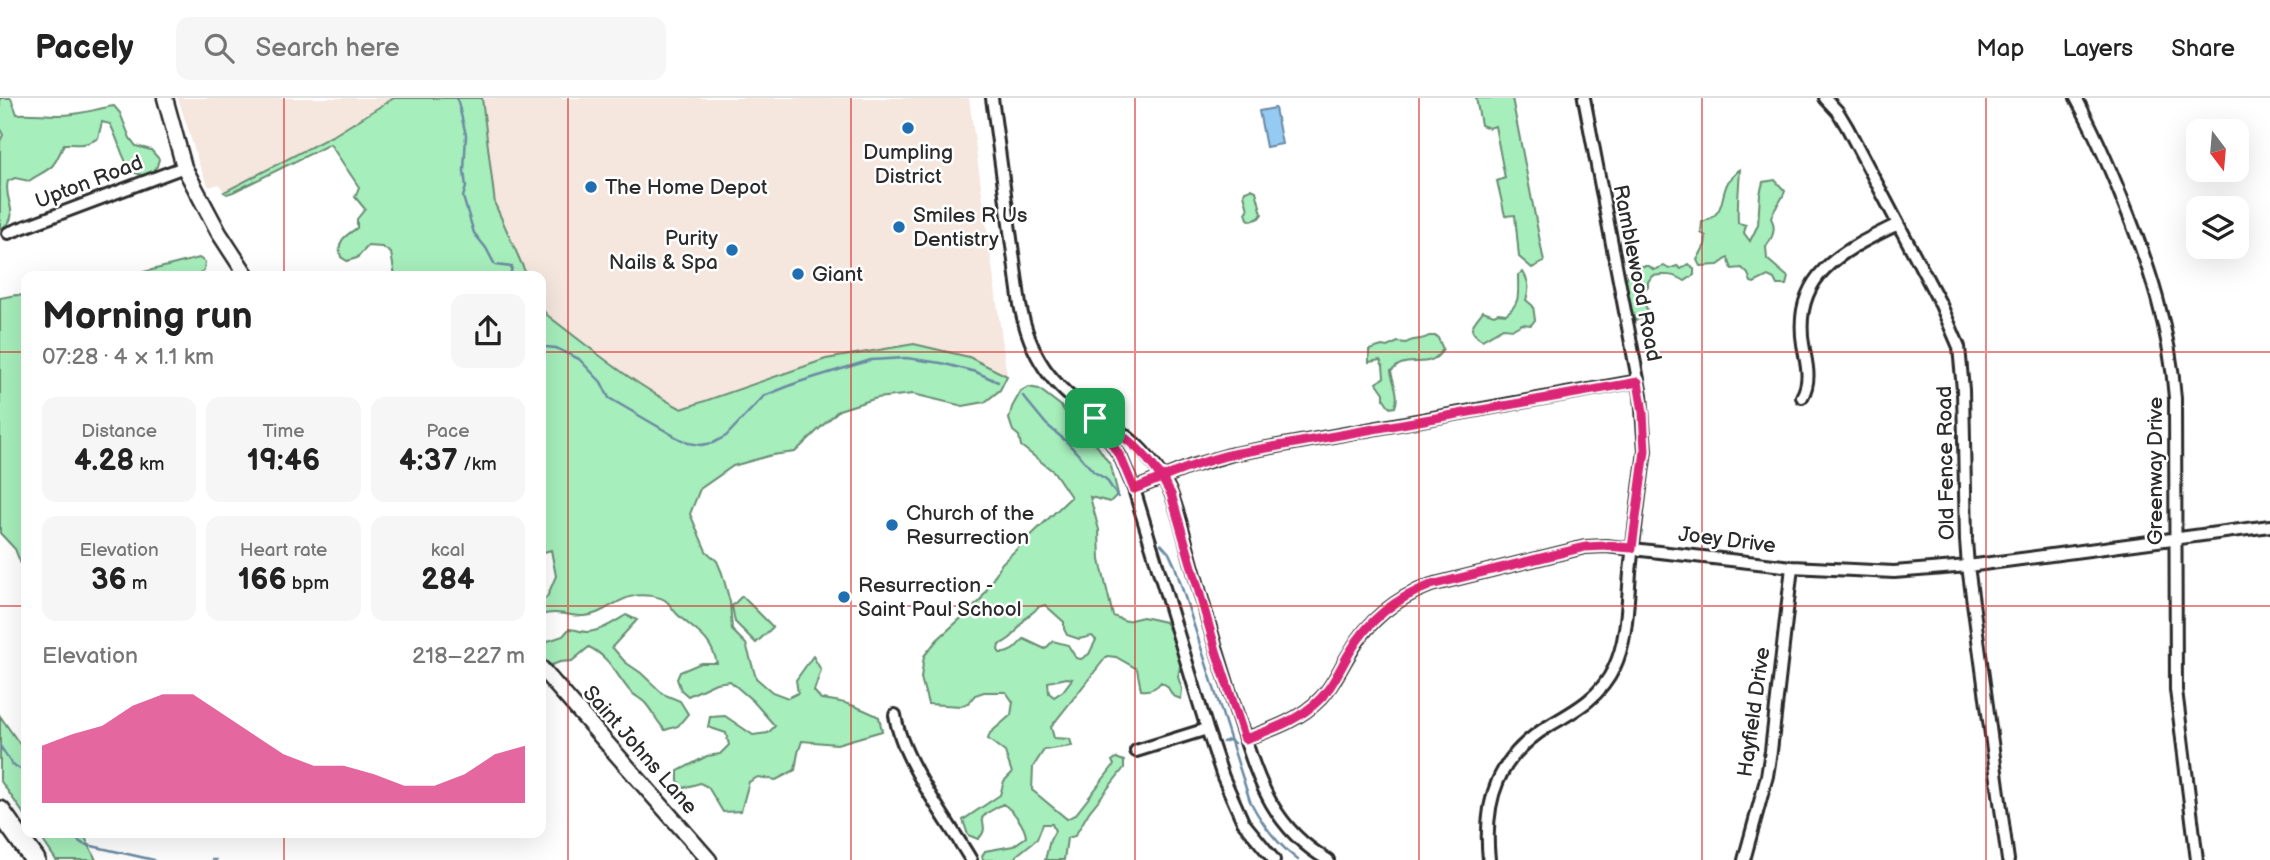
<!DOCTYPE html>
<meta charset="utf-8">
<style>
:root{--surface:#fff;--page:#f6f6f6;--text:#222;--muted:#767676;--line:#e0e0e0;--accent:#db2777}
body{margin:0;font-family:"Balsamiq Sans",sans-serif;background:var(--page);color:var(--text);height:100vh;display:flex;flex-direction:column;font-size:26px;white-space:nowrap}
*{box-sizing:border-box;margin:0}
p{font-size:23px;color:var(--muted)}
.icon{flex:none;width:38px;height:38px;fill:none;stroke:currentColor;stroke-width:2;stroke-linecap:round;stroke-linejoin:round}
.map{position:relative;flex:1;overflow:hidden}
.details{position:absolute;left:21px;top:173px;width:525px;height:567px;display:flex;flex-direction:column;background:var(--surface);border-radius:14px;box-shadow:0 7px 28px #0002}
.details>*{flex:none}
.needle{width:46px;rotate:164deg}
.controls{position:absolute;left:2186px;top:21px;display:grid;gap:14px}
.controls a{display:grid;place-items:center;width:63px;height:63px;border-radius:14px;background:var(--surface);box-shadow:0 7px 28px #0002;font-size:35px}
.pin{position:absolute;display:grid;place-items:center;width:60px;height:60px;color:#fff;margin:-30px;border-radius:14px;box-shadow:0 4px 10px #0006}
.round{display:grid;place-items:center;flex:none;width:74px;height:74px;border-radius:14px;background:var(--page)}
.summary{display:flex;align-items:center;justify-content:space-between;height:119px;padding:0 21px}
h1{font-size:38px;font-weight:700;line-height:52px}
.figures{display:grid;grid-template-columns:repeat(3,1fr);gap:10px;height:119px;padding:7px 21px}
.figures div{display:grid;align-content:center;border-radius:14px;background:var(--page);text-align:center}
.figures b{font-size:30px;font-weight:700}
.figures small{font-size:19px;font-weight:400}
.figures p{font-size:19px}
.chart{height:196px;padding:14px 21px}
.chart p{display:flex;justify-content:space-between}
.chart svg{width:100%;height:126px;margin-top:7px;fill:var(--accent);opacity:.7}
header{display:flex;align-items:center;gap:42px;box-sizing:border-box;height:98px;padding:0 35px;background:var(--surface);border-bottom:2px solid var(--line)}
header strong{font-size:33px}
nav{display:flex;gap:38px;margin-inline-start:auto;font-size:24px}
.search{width:490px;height:63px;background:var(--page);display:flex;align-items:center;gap:18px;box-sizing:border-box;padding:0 24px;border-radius:14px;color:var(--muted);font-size:26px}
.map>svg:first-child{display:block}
</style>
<header>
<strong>Pacely</strong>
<div class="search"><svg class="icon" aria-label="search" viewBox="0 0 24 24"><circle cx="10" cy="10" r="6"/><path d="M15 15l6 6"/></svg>Search here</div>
<nav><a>Map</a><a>Layers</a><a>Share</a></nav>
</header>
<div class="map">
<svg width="2270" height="762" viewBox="0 0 2270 762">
<rect width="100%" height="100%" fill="#fff"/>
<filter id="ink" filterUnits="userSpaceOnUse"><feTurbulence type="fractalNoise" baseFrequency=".0143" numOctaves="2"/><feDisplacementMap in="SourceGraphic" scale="14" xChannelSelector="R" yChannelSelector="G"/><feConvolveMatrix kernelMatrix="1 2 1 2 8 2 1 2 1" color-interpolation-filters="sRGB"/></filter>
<g filter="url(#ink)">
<path fill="#f5e6de" d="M178 0H394L336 36 224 94 219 86 209 89 200 69Z
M482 0H969L1007 278 969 259 914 246 826 261 682 311 655 297 547 217 541 209V178H527L495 106Z"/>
<path fill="#a6eebb" stroke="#688c73" stroke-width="2" fill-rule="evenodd" d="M0 0H11L17 16C32 15 43 17 57 17 77 18 95 11 114 8L120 15 130 40 136 48 151 52 159 61 157 68 151 76 142 77 132 74C121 60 119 42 110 26L102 24 98 40C87 48 77 46 64 46 61 53 57 62 53 67 47 74 36 77 29 83L15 80 8 83C2 102 24 119 0 131V43L3 37 0 31Z
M394 0H482L495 106 527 178H395L391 155 382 149 368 148 357 160 347 163 341 159C336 143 345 138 357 130V121L365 111 355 99 359 89 330 46 233 94 227 96 224 94 336 36Z
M1476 0H1512L1544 164 1532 170 1519 159 1515 117 1505 118 1497 83 1505 80 1495 28 1489 30 1481 27Z
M1740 71C1739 90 1737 107 1738 125L1746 127 1744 135 1750 143 1758 127 1760 96 1763 84 1775 82 1785 93C1782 103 1774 110 1771 120 1777 131 1772 140 1766 149L1767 161 1788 179 1786 187H1777L1774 181 1768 178 1754 185 1751 184 1748 176 1742 170 1732 171 1728 160 1718 167 1700 168 1697 162 1705 147 1706 138 1701 135 1702 124C1726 116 1719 102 1728 84 1731 80 1736 75 1740 71Z
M1251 91 1256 93 1262 116 1259 120 1252 123 1248 121 1246 115 1248 112 1244 96 1245 93Z
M199 160 205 164 204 172 196 178H128Z
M1689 166 1694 171V177L1685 183C1674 176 1665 176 1652 178L1648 184V189L1641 192 1638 200 1641 201 1649 214 1644 220 1635 222 1629 212 1630 202 1623 191 1628 176 1635 177 1639 168H1649L1654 172 1664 168 1669 171 1677 168 1681 171Z
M1523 174C1529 184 1530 191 1526 202L1533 208 1535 222 1531 227 1522 226 1513 231 1503 230 1482 242C1464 231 1474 226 1483 213L1494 217 1498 215 1506 216C1521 205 1518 196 1518 177Z
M16 197 26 198V479L15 451 0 435V200Z
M541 209 547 217C590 250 633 286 682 311L826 261 914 246 969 259 1007 278 1000 292 985 304 963 308 913 296 877 300 839 312 795 354 772 357 733 368 700 391 690 416 706 453 717 463 722 475 730 504 732 532 746 546 756 580 772 594 788 600 798 595 796 582 813 558 821 572 814 593 821 601C844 603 859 609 879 619L882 633 837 646 802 643 798 655 795 672 776 682 758 679 749 684 741 713 723 714 708 689 700 685 683 690 678 683V673L707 658 720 656 729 647 726 635 708 629 710 619 725 618 753 637 768 635 775 628 753 603 730 583 716 585 688 598 681 592 677 581 680 574 701 565H717C710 537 695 534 677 516 673 512 670 506 666 503 660 498 642 496 634 498 616 501 603 517 584 518 568 518 557 512 541 517V504L547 499 556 478 551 452 541 455Z
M1429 238H1437L1443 251C1432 271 1414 260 1401 266 1397 267 1395 271 1391 273 1393 285 1400 297 1395 309L1390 310 1384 301V295L1377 285 1384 279 1383 268 1380 262 1369 264V252L1382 248 1387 249 1398 244 1406 245C1413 240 1421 243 1429 238Z
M1028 289 1039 291 1060 307 1072 323 1091 339 1111 368 1118 396 1110 404 1090 399 1099 432 1100 462 1113 518 1126 523 1143 519 1165 524 1176 543 1181 563 1178 579 1182 591 1181 601 1173 598 1167 588 1161 584C1156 591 1149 593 1141 592L1137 571 1116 559 1107 558 1051 629 1054 640 1070 641 1072 648 1044 652 1033 669 1032 692 1067 721 1076 716 1114 667 1112 663 1116 660 1124 663V670L1089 714 1075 738 1067 740 1064 762H1045L1050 742 1055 733 1052 726H1043L1037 741 1017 757 1016 762H983L982 758 985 753 1013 748 1026 739C1025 728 1013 712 1003 706L987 715 982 720C985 730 985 735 978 741L968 737 963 722 1000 697 1004 683 1012 675 1005 654 988 641 990 635 1011 617 1013 604 1006 594H984L975 597 968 605 961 608 928 606 921 580 924 558 937 542 980 503 1002 465 1071 399 1054 374 1021 348 1019 338 1013 333 1009 321 1012 309 1021 293ZM1045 507 1064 524V531L1067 537 1079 541 1092 538 1096 542 1089 556 1081 561 1076 560 1068 547 1053 543 1045 551 1024 541C1016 548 1012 556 1000 555L998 552 999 547C1018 537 1013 535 1025 521 1029 516 1034 515 1038 509ZM1067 580 1072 581 1063 593 1054 599 1049 595 1048 584Z
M742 498 773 529 756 545 735 524 732 508Z
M626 517 637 522 612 549 625 564 641 575 663 596 680 603 688 616 678 628 665 632C657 624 653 614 646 606 641 600 634 598 629 592 616 576 608 558 589 549L572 563 560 564 552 567 541 563 542 545 563 538 569 531C575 531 581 534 587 534 601 533 614 524 626 517Z
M0 618 26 655V719L0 682Z
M38 735H83L96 762H56Z"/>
<path fill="#95caf3" stroke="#6b8aa3" stroke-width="2" d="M1275 10 1282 46 1266 49 1259 13Z"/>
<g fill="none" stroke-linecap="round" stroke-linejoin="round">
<path stroke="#6b8aa3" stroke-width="2.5" d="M457 0 466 37 464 73 466 89 463 99 474 135 486 150 495 167 512 169 510 178
M541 245 546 249 556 250 579 261 601 284 609 300 676 339 688 345 701 347 713 345 726 338 764 298 799 284 871 262 906 260 941 265 976 274 998 284
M1023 298 1046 326 1067 344 1094 374 1106 381 1118 399
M1161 446 1169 455 1175 468 1250 703C1262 726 1277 746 1298 762
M1223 644 1229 642 1234 645
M0 648 12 666 22 672 26 678
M68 735 83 746 154 762
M212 762H216"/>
<g stroke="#2b2b2b" stroke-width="16">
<path id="minor" d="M992 0 1020 207C1031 261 1050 285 1094 318 1102 325 1112 329 1121 334 1141 348 1161 373 1171 395 1181 421 1187 450 1195 477 1208 524 1222 571 1238 619 1257 677 1270 729 1328 762
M1825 0 1838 14 1847 29 1941 207 1959 249 1963 292 1966 442 1968 468 2008 762
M2076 0C2094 33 2109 68 2123 103 2149 167 2170 231 2175 300L2176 592 2197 762
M8 135 184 69
M1802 299C1812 281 1806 265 1803 246 1792 175 1845 152 1898 126
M1099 325 1121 360 1134 391 1207 631 1223 679 1243 724 1274 762
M1134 391 1192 368 1233 356 1638 283
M895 617C902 663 947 721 971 762
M1245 641C1273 631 1300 622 1321 600 1334 587 1340 570 1350 555 1369 521 1396 500 1431 487L1585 449 1606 448 1792 469 1894 474 1968 468 2270 428
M1136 653 1207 631
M1489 762C1483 702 1497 658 1552 626 1578 611 1601 598 1614 570 1629 539 1627 499 1631 465 1635 428 1640 390 1645 353L1641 297 1584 0
M1744 762 1767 678 1771 653 1792 469"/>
</g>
<g stroke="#2b2b2b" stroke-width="19">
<path id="tertiary" d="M165 0 184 69 219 135 247 178
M541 570 709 762"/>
</g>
<g stroke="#2b2b2b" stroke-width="24">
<path id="motorway" d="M0 713 35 762"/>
</g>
<use href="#minor" stroke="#fff" stroke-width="10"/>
<use href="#tertiary" stroke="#fff" stroke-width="14"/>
<use href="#motorway" stroke="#fff" stroke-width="19"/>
</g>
</g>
<g fill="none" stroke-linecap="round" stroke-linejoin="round" filter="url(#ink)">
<g stroke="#fff" stroke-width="14">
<path id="route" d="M1095 320C1130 340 1152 360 1171 396L1217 556 1245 641C1273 631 1300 622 1321 600 1334 587 1340 570 1350 554 1369 521 1396 500 1431 487L1585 449 1606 448 1632 450 1645 353 1643 314 1638 284 1233 356C1199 364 1167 378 1134 391L1121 360 1095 320"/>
</g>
<use href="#route" stroke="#db2777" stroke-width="9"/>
</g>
<path fill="none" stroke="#d62828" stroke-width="2" stroke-opacity="0.55" d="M284 0V178M568 0V762M851 0V762M1135 0V762M1419 0V762M1702 0V762M1986 0V762M0 254H26M541 254H2270M0 508H26M541 508H2270M284 735V762"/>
<g fill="#1f6fb2" stroke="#fff" stroke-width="2.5">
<circle cx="908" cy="30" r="7"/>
<circle cx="591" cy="89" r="7"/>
<circle cx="899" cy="129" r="7"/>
<circle cx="732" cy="152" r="7"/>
<circle cx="798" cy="176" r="7"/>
<circle cx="892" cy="427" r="7"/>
<circle cx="844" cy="499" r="7"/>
</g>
<g text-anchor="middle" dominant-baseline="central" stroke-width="5" stroke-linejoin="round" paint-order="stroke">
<g font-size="21" fill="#2b2b2b" stroke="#fff" text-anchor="start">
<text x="908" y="54" text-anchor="middle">Dumpling<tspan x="908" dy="24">District</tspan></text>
<text x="605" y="89">The Home Depot</text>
<text x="913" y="117">Smiles R Us<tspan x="913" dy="24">Dentistry</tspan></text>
<text x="718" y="140" text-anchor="end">Purity<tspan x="718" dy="24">Nails &amp; Spa</tspan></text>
<text x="812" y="176">Giant</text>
<text x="906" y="415">Church of the<tspan x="906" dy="24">Resurrection</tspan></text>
<text x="858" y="487">Resurrection -<tspan x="858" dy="24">Saint Paul School</tspan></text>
</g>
<g font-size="21" fill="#2b2b2b" stroke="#fff">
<text transform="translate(89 84) rotate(-21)">Upton Road</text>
<text transform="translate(1637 175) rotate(79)">Ramblewood Road</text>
<text transform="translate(1946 365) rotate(-91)">Old Fence Road</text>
<text transform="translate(2155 373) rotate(-90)">Greenway Drive</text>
<text transform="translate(1727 442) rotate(7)">Joey Drive</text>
<text transform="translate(1754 614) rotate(-82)">Hayfield Drive</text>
<text transform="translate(640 652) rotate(49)">Saint Johns Lane</text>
</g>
</g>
</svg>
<div class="controls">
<a><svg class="needle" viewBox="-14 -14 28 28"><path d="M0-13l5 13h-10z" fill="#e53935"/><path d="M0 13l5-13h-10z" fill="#767676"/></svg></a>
<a><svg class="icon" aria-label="layers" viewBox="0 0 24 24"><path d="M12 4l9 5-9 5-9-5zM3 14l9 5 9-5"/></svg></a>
</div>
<div class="pin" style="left:1095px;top:320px;background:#1e9e55"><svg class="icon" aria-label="arrive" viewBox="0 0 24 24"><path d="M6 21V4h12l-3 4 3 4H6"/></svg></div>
<section class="details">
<div class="summary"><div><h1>Morning run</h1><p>07:28 · 4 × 1.1 km</p></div><a class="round"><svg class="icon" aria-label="share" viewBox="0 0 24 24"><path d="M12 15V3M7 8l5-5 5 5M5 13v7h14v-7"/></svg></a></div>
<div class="figures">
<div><p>Distance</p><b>4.28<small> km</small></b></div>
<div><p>Time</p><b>19:46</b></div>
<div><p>Pace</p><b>4:37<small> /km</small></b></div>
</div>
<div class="figures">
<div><p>Elevation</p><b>36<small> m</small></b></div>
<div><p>Heart rate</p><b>166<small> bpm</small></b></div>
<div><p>kcal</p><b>284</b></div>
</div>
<div class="chart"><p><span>Elevation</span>218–227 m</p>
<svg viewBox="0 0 160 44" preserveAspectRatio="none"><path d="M0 44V24L10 20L20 17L30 10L40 6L50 6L60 13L70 20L80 27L90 31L100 31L110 34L120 38L130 38L140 34L150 27L160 24V44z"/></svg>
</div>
</section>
</div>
